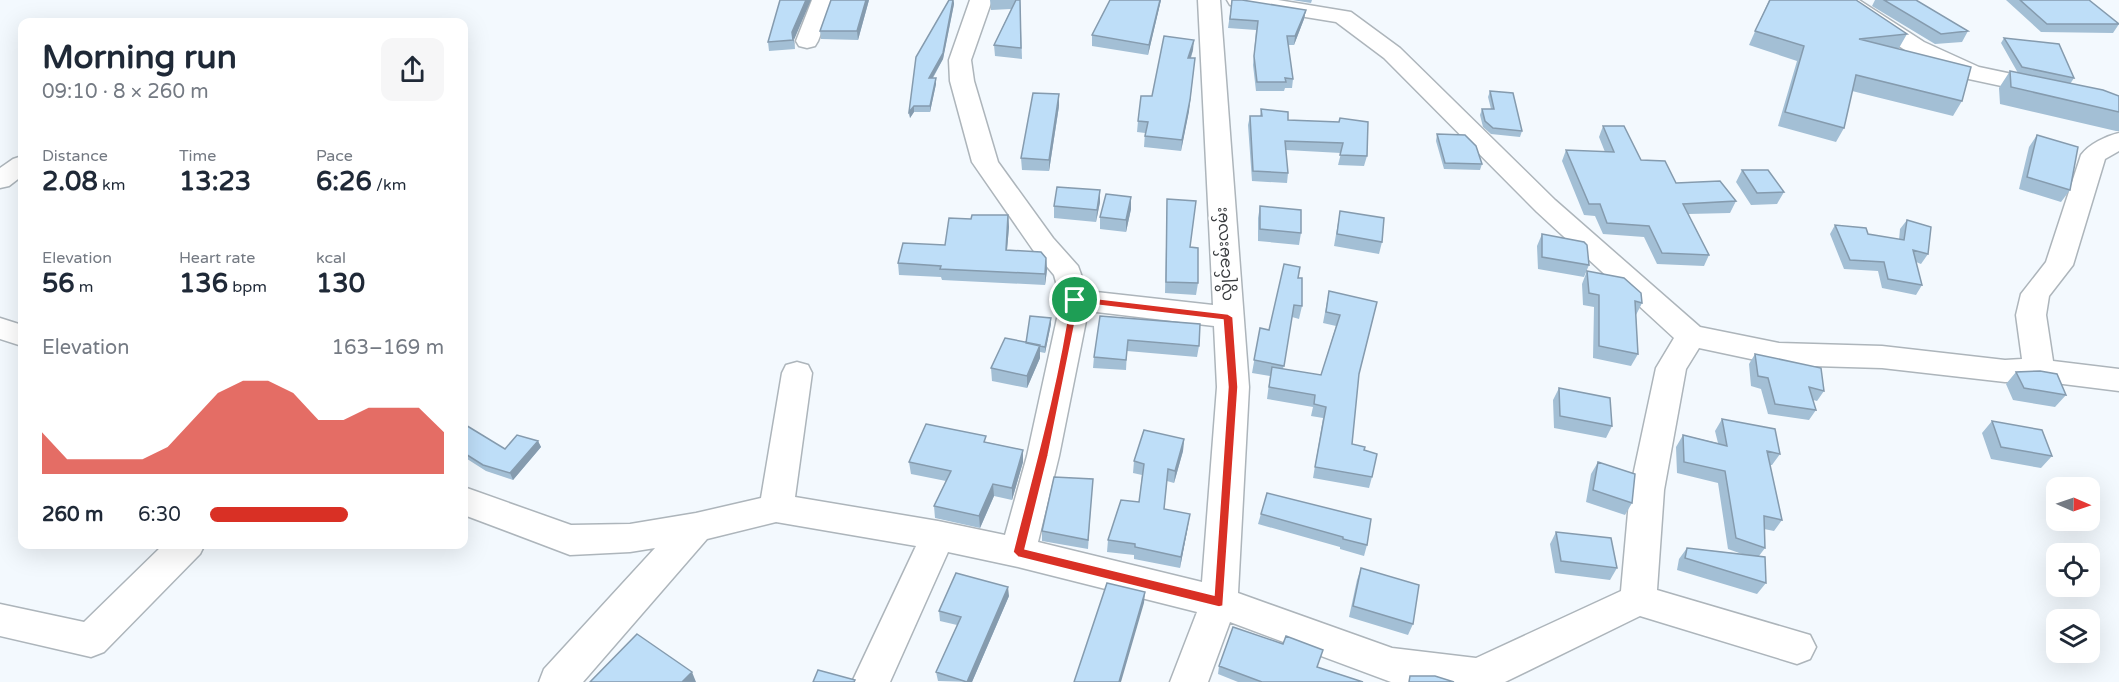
<!DOCTYPE html>
<meta charset="utf-8">
<style>
:root{--surface:#fff;--page:#f6f6f7;--text:#1f2937;--muted:#747a83;--accent:#d93025}
body{margin:0;font-family:"Varela Round","Noto Sans Myanmar",sans-serif;background:var(--page);color:var(--text);height:100vh;display:flex;flex-direction:column;font-size:22px;white-space:nowrap}
*{box-sizing:border-box;margin:0}
p{font-size:20px;color:var(--muted)}
.icon{flex:none;width:33px;height:33px;fill:none;stroke:currentColor;stroke-width:2;stroke-linecap:round;stroke-linejoin:round}
.map{position:relative;flex:1;overflow:hidden}
.side{position:absolute;left:18px;top:18px;width:450px;height:531px;display:flex;flex-direction:column;background:var(--surface);border-radius:12px;box-shadow:0 6px 24px #0002}
.side>*{flex:none}
.needle{width:39px;rotate:92deg}
.tools{position:absolute;left:2046px;top:477px;display:grid;gap:12px}
.tools a{display:grid;place-items:center;width:54px;height:54px;border-radius:12px;background:var(--surface);box-shadow:0 6px 24px #0002;font-size:30px}
.pin{position:absolute;display:grid;place-items:center;width:51px;height:51px;color:#fff;margin:-26px;border:3px solid #fff;border-radius:50%;box-shadow:0 2px 6px #0007}
.round{display:grid;place-items:center;flex:none;width:63px;height:63px;border-radius:12px;background:var(--page)}
.summary{display:flex;align-items:center;justify-content:space-between;height:102px;padding:0 24px}
h1{font-size:33px;font-weight:700;line-height:45px}
.metrics{display:grid;grid-template-columns:repeat(3,1fr);gap:9px;height:102px;padding:6px 24px}
.metrics div{display:grid;align-content:center}
.metrics b{font-size:26px;font-weight:700}
.metrics small{font-size:16px;font-weight:400}
.metrics p{font-size:16px}
.chart{height:168px;padding:12px 24px}
.chart p{display:flex;justify-content:space-between}
.chart svg{width:100%;height:108px;margin-top:6px;fill:var(--accent);opacity:.7}
ul{padding:0 24px;list-style:none;font-size:20px}
li{display:grid;grid-template-columns:96px 72px 1fr;align-items:center;height:45px}
li i{height:15px;border-radius:8px;background:var(--accent)}
.map>svg:first-child{display:block}
</style>
<div class="map">
<svg width="2119" height="682" viewBox="0 0 2119 682">
<rect width="100%" height="100%" fill="#f3f9fe"/>
<g fill="none" stroke-linecap="round" stroke-linejoin="round">
<g stroke="#adb5bb" stroke-width="3">
<path id="minor" d="M812 0H834L818 41 815 46 807 48 799 46 796 41Z
M970 0H992L971 60 974 81 998 162 1053 238 1078 266 1087 291 1213 305 1198 0H1220L1249 387 1238 593 1392 648 1476 658 1621 591 1630 490 1656 368 1674 338 1537 212 1384 58 1336 22 1238 6 1230 5 1227 0H1278L1351 12 1400 48 1555 200 1700 327 1779 343 1882 346 2005 360 2022 359 2016 315 2021 294 2046 262 2081 155C2089 144 2106 136 2119 133V151L2105 159 2073 265 2049 296 2046 315 2053 361 2119 369V391L2039 381 2005 382 1882 368 1779 365 1699 348 1686 369 1664 490 1657 590 1810 635 1816 647 1810 659 1797 664 1640 616 1505 682H1391L1230 622 1208 682H1170L1197 612 1018 567 948 552 890 682H852L916 546 776 522 707 539 583 682H539L544 669 655 548 630 552 570 555 464 515V487L571 525 630 524 696 513 761 498 782 373 786 365 797 362 808 365 812 373 795 497 938 521 1005 535 1027 456 1061 300 1054 275 1033 250 972 162 950 81 949 60ZM1088 311 1214 326 1217 387 1202 582 1038 542 1059 456Z
M1834 0H1859L1924 42 1979 67 2097 92 2119 99V114L2091 105 1964 78 1908 52 1837 5Z
M22 156V176L9 186 0 188V168L13 159Z
M0 318 22 325V346L0 339Z
M164 544H205L200 554 104 652 91 657 0 636V604L84 622Z"/>
</g>
<use href="#minor" fill="#fff" fill-rule="evenodd"/>
</g>
<path fill="#a3bfd5" d="M869 0 858 40 821 39 820 31Z
M954 0V4L943 59 933 78 936 84 930 112H914L910 118 909 112Z
M990 0H1020L1022 59 995 56 994 45 1011 9 991 10Z
M1161 0 1148 55 1092 46V35Z
M1232 0 1306 10 1304 19 1294 45H1288L1293 79 1292 88H1285L1284 91H1256L1253 65 1256 30 1228 28Z
M1292 0H1312L1311 3Z
M1769 0 1907 34 1899 48 1897 49 1962 101 1953 116 1852 91 1844 128 1836 142 1778 126 1797 61 1749 45Z
M1875 0H1916L1968 31 1962 42 1935 44 1872 6Z
M2006 0H2089L2119 24 2113 33 2041 32Z
M2004 38 2074 78 2070 84 2119 96V131H2116L2000 104 1999 88 2010 71 2018 73 2001 43Z
M794 40 795 49 769 51 768 42Z
M1193 50 1191 58 1189 111 1181 151 1144 147 1145 133 1137 132 1138 121 1152 96Z
M1490 91 1522 131 1520 137 1491 134 1483 127 1480 115 1482 109H1491L1488 97Z
M1059 106 1049 171 1022 170 1021 158Z
M1261 109 1288 120 1339 122 1340 118 1367 156 1364 166 1338 165 1341 153 1286 150 1288 173 1287 183 1252 181 1248 125 1250 116H1260Z
M1603 126 1641 160 1676 183 1736 201 1730 213 1688 214 1709 255 1704 266 1657 264 1644 237 1603 234 1595 216 1584 215 1562 161 1566 150 1605 152 1599 137Z
M1437 134 1482 164 1480 170 1444 169 1436 141Z
M2037 135 2070 190 2061 202 2019 189 2029 147Z
M1742 170 1784 192 1777 204 1751 205 1736 182Z
M1100 190V202L1096 222 1054 218V206Z
M1131 197V209L1126 232 1100 229V217Z
M1167 199 1190 247 1198 283 1196 295 1165 293Z
M1260 206 1301 233 1299 245 1258 241V218Z
M1340 211 1382 242 1379 254 1334 246Z
M1008 215 1009 227 1007 250 1046 258 1047 270 1045 285 942 280 941 277 899 275 898 263 945 245 971 219Z
M1907 220 1928 254 1921 264 1916 262 1922 285 1916 295 1882 288 1878 271 1844 269 1830 234 1835 225 1868 234 1899 240 1900 229Z
M1542 234 1589 265 1584 277 1538 269 1537 246Z
M1587 271 1642 303 1636 315 1638 354 1631 366 1593 358 1594 307 1583 305 1582 284Z
M1298 278 1302 306 1299 319 1292 317 1283 369 1321 375 1336 326 1323 323 1329 291 1377 302 1359 374 1352 444 1364 450 1372 477 1369 488 1313 478 1323 418 1311 416 1313 407 1267 399 1270 376 1252 373 1260 328 1269 330Z
M1100 316 1199 346 1197 357 1127 351 1126 370 1093 368 1094 357Z
M1051 324 1045 353 1040 352V358L1027 388 992 381 991 368Z
M1755 354 1824 391 1817 401 1813 400 1816 410 1809 420 1768 414 1761 389 1751 386 1749 364Z
M2016 372 2066 395 2055 407 2013 400 2006 384Z
M1559 388 1612 426 1606 438 1554 428 1553 400Z
M1722 419 1780 454 1772 465H1770L1782 520 1774 531 1764 529 1765 548 1759 556 1766 583 1757 594 1677 570 1679 559 1687 548 1742 554 1728 549 1718 483 1677 473 1676 447 1683 435 1718 443 1715 431Z
M1992 421 2052 456 2041 468 1991 459 1982 433Z
M464 425 505 449 538 441 541 447 513 480 486 471 464 457Z
M1184 439 1183 451 1174 483 1167 481 1164 509 1188 526 1180 568 1134 559V555L1107 552 1108 540 1139 502 1142 475 1133 473 1134 461Z
M986 442 1023 450V462L1012 500 994 496 980 528 935 518 934 506 946 481 911 474 909 462Z
M1598 462 1632 503 1625 515 1586 502 1591 474Z
M1092 489 1088 549 1042 541V531Z
M1267 493 1367 545 1364 556 1340 549V547L1258 524Z
M1556 532 1617 568 1610 580 1555 573 1550 544Z
M1361 568 1413 624 1408 635 1349 617 1357 580Z
M1009 596 972 682 938 681 936 672 957 625 940 621 939 611Z
M1219 666 1317 667 1363 682H1238L1218 674Z"/>
<path fill="#859bae" d="M806 0H811L794 40 795 49 792 32Z
M866 0H869L858 40 857 31Z
M954 0V4L943 59 929 84V78Z
M1160 0H1161L1148 55 1149 45Z
M1306 10 1304 19 1294 45 1295 36Z
M1194 40 1193 50 1187 68 1188 58Z
M1195 58 1189 111 1181 151 1182 140Z
M936 78V84L930 112V106Z
M1059 94V106L1049 171V160Z
M914 106V112L910 118 909 112Z
M1100 190V202L1096 222 1097 210Z
M1131 197V209L1126 232V220Z
M1008 215 1009 227 1006 261V250Z
M1046 258 1047 270 1045 285V274Z
M1051 318V324L1045 353V347Z
M1040 345V358L1027 388V376Z
M1184 439 1183 451 1174 483 1175 471Z
M538 441 541 447 513 480 510 473Z
M1023 450V462L1012 500V488Z
M993 484 994 496 980 528 979 516Z
M1190 514 1188 526 1180 568 1181 557Z
M1008 587 1009 596 972 682H967Z
M1145 592 1144 603 1121 682H1119Z
M692 672 696 682H682Z"/>
<path fill="#bedef8" stroke="#859bae" stroke-width="1.5" d="M780 0H806L792 32 793 40 768 42Z
M831 0H866L857 31H820Z
M949 0H953L943 53 929 78H936L930 106H914L909 112 916 57Z
M1016 0H1020L1021 48 994 45Z
M1110 0H1160L1149 45 1092 35Z
M1232 0H1242L1306 10 1295 36H1287L1293 79 1285 78 1286 82H1257L1254 56 1258 21 1230 19Z
M1770 0H1856L1907 34 1859 39 1971 67 1962 101 1856 75 1844 128 1785 112 1804 46 1755 31Z
M1884 0H1916L1968 31 1941 34Z
M2020 0H2089L2119 24H2047Z
M1164 36 1194 40 1188 58H1195L1190 100 1182 140 1145 136 1148 122 1138 121 1141 96H1152Z
M2004 38 2059 44 2074 78 2022 67Z
M2010 71 2103 90 2119 96V112L2011 87Z
M1490 91 1513 93 1522 131 1493 128 1485 121 1482 109H1494Z
M1033 93 1059 94 1049 160 1021 158Z
M1261 109 1288 112V120L1339 122 1340 118 1368 122 1367 156 1340 155 1343 143 1285 141 1288 173 1253 171 1250 116H1262Z
M1603 126H1624L1641 160 1665 161 1676 183 1720 181 1736 201 1683 204 1709 255 1662 253 1649 226 1607 223 1600 204H1589L1566 150 1614 152Z
M1437 134 1465 135 1476 146 1482 164 1445 163Z
M2037 135 2078 147 2070 190 2027 177Z
M1742 170H1768L1784 192 1757 193Z
M1057 187 1100 190 1097 210 1054 206Z
M1106 194 1131 197 1126 220 1100 217Z
M1167 199 1196 201 1190 247 1198 248V283L1166 282Z
M1260 206 1301 210V233L1260 229Z
M1340 211 1384 218 1382 242 1337 234Z
M972 215H1008L1006 250 1041 252 1046 258 1045 274 940 269 941 266 898 263 903 243 945 245 949 218 971 219Z
M1907 220 1931 227 1928 254 1913 250 1922 285 1888 279 1884 262 1850 260 1835 225 1866 228 1868 234 1904 240Z
M1542 234 1584 242 1587 245 1589 265 1542 257Z
M1284 264 1300 267 1298 278H1302V306L1294 305 1284 366 1254 360 1260 328 1269 330Z
M1587 271 1624 278 1641 293 1642 303 1635 301 1638 354 1599 346V295L1589 293Z
M1329 291 1377 302 1359 374 1352 444 1365 447 1364 450 1377 454 1372 477 1315 467 1326 407 1314 404 1315 395 1269 387 1272 367 1321 375 1340 315 1326 312Z
M1030 316 1051 318 1045 347 1026 343Z
M1100 316 1200 324 1199 346 1128 340 1126 360 1094 357Z
M1005 338 1040 345 1027 376 991 368Z
M1755 354 1821 368 1824 391 1809 387 1816 410 1775 404 1768 378 1758 376Z
M2040 371 2057 374 2066 395 2024 388 2016 372Z
M1559 388 1610 398 1612 426 1560 416Z
M1722 419 1775 429 1780 454 1767 451 1782 520 1764 516 1765 548 1736 538 1725 471 1684 462 1683 435 1727 446Z
M1992 421 2042 430 2052 456 2001 447Z
M464 424 505 449 517 435 538 441 510 473 483 465 464 453Z
M926 424 986 436 984 442 1023 450 1012 488 993 484 979 516 934 506 951 471 909 462Z
M1144 430 1184 439 1175 471 1168 469 1164 509 1190 514 1181 557 1135 547V544L1108 540 1121 500 1139 502 1144 464 1134 461Z
M1598 462 1635 474 1632 503 1593 490Z
M1054 477 1093 479 1088 540 1042 531Z
M1267 493 1371 519 1367 545 1343 539V537L1261 514Z
M1556 532 1611 538 1617 568 1561 561Z
M1687 548 1765 557 1766 583 1685 558Z
M1361 568 1419 585 1413 624 1353 606Z
M956 573 1008 587 967 682 936 672 961 617 939 611Z
M1107 583 1145 592 1119 682H1074Z
M1233 627 1283 644 1286 636 1323 650 1317 667 1363 682H1262L1219 666Z
M637 634 692 672 682 682H590Z
M818 670 855 680 854 682H813Z
M1410 676H1435L1454 682H1409Z"/>
<path fill="#d93025" stroke="#fff" stroke-width="1.5" fill-rule="evenodd" d="M1075 296 1228 314 1233 317 1238 387 1223 606 1219 607 1018 557 1013 552C1034 469 1058 385 1070 300ZM1079 303 1223 320 1228 387 1214 595 1025 549 1048 456Z"/>
<g text-anchor="middle" dominant-baseline="central" stroke-width="5" stroke-linejoin="round" paint-order="stroke">
<g font-size="16" fill="#383b3e" stroke="#fff">
<text transform="translate(1224 254) rotate(-93)">လွိုင်ခမ်းလမ်း</text>
</g>
</g>
</svg>
<div class="tools">
<a><svg class="needle" viewBox="-14 -14 28 28"><path d="M0-13l5 13h-10z" fill="#e53935"/><path d="M0 13l5-13h-10z" fill="#747a83"/></svg></a>
<a><svg class="icon" aria-label="locate" viewBox="0 0 24 24"><circle cx="12" cy="12" r="6"/><path d="M12 2v4M12 18v4M2 12h4M18 12h4"/></svg></a>
<a><svg class="icon" aria-label="layers" viewBox="0 0 24 24"><path d="M12 4l9 5-9 5-9-5zM3 14l9 5 9-5"/></svg></a>
</div>
<div class="pin" style="left:1075px;top:300px;background:#1e9e55"><svg class="icon" aria-label="arrive" viewBox="0 0 24 24"><path d="M6 21V4h12l-3 4 3 4H6"/></svg></div>
<section class="side">
<div class="summary"><div><h1>Morning run</h1><p>09:10 · 8 × 260 m</p></div><a class="round"><svg class="icon" aria-label="share" viewBox="0 0 24 24"><path d="M12 15V3M7 8l5-5 5 5M5 13v7h14v-7"/></svg></a></div>
<div class="metrics">
<div><p>Distance</p><b>2.08<small> km</small></b></div>
<div><p>Time</p><b>13:23</b></div>
<div><p>Pace</p><b>6:26<small> /km</small></b></div>
</div>
<div class="metrics">
<div><p>Elevation</p><b>56<small> m</small></b></div>
<div><p>Heart rate</p><b>136<small> bpm</small></b></div>
<div><p>kcal</p><b>130</b></div>
</div>
<div class="chart"><p><span>Elevation</span>163–169 m</p>
<svg viewBox="0 0 160 44" preserveAspectRatio="none"><path d="M0 44V27L10 38L20 38L30 38L40 38L50 33L60 22L70 11L80 6L90 6L100 11L110 22L120 22L130 17L140 17L150 17L160 27V44z"/></svg>
</div>
<ul>
<li><b>260 m</b>6:30<i style="width:59%"></i></li>
</ul>
</section>
</div>
